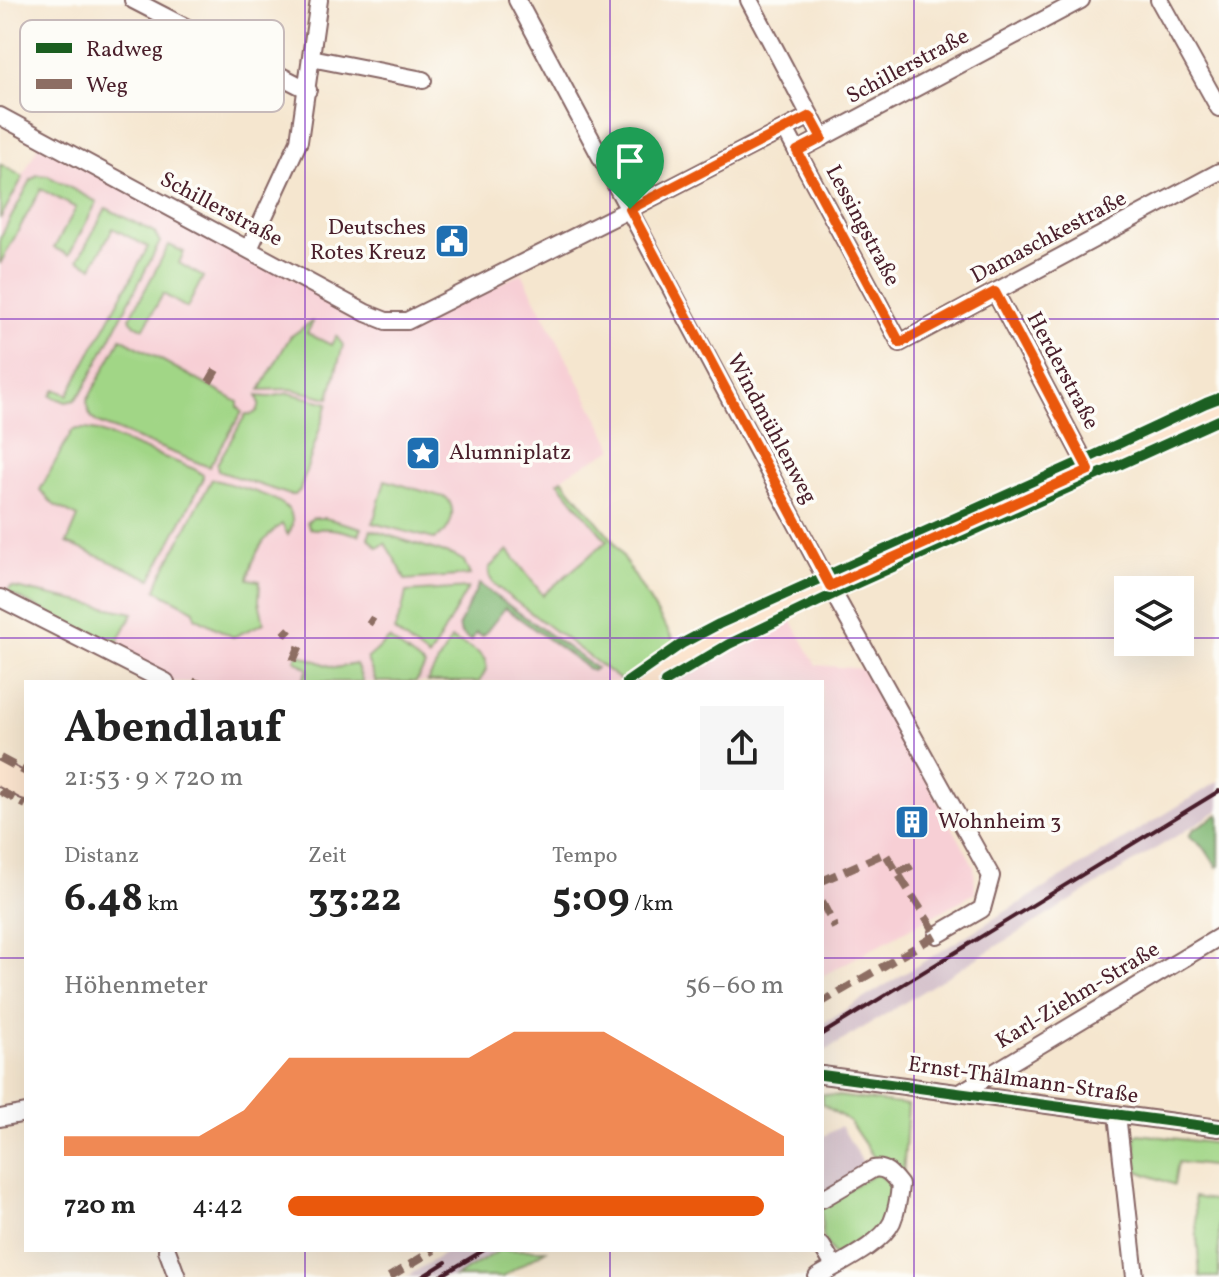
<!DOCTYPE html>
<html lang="de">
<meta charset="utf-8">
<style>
:root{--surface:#fff;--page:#f6f6f6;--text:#222;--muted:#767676;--accent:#ea580c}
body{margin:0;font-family:Vollkorn,serif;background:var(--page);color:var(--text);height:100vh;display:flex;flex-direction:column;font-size:30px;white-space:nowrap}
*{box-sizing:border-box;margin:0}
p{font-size:26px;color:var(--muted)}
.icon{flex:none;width:44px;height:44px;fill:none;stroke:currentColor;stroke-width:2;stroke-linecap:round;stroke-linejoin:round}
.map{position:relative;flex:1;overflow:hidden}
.sheet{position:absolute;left:24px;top:680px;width:800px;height:572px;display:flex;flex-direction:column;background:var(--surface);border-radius:0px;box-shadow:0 8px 32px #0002}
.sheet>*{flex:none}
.fabs{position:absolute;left:1114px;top:576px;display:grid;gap:16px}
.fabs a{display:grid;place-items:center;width:80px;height:80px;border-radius:0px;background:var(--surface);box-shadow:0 8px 32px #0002;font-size:40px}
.pin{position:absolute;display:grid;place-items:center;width:68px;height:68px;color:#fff;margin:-82px -34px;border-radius:50% 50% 50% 0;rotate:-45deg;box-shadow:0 0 8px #0007}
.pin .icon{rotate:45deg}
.round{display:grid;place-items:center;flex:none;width:84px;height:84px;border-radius:0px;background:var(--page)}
.summary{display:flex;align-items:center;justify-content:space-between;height:136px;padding:0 40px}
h1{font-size:44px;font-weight:700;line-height:60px}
.figures{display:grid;grid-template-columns:repeat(3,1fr);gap:12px;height:136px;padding:8px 40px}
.figures div{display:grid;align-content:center}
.figures b{font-size:40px;font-weight:700}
.figures small{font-size:22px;font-weight:400}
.figures p{font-size:22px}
.chart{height:224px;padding:16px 40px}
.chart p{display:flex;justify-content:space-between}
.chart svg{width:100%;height:144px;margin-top:8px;fill:var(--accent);opacity:.7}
ul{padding:0 40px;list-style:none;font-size:26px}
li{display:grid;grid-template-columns:128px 96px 1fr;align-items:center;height:60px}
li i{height:20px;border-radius:10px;background:var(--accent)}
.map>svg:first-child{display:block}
</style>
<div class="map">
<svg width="1219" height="1277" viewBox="0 0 1219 1277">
<rect width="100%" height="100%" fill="#fdfcf7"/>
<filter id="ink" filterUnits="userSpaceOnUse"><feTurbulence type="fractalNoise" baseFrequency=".0125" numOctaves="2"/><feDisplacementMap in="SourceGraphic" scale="16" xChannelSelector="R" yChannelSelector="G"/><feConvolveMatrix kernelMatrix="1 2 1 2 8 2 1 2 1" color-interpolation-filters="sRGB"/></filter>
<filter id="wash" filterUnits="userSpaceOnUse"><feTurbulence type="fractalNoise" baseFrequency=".006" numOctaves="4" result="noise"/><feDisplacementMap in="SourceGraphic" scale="32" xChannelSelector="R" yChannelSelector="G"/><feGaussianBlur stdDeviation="1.8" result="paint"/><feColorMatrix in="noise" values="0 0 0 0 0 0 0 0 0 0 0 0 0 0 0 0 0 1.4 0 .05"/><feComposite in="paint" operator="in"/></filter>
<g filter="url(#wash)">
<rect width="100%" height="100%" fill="#f5e6cf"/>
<path fill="#f7cfd5" d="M39 145 362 315 422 321 522 273 614 449 570 472 562 479 612 539 689 669 729 647 790 618 816 665 864 669 974 866 975 893 822 976V682H173L0 590V219Z"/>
<path fill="#d2bdc8" d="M1219 781V810L822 1053V1024Z
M841 1126 867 1169 822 1195V1137Z
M450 1250H497L453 1277H406Z"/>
<path fill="#a1d686" stroke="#767a58" stroke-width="2" d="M0 164 23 177 0 219Z
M37 175 48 176 97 202 69 255 54 248 76 208 41 189 0 264V238L31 180Z
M106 208 154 232 160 242 84 389 75 400 66 402 51 396 55 389 68 395 148 247 113 228 92 267 78 260Z
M169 245 184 252 179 263 203 277 187 308 163 294 144 328C138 326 133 325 130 319L131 316Z
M311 322H313L307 333 331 345 336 336 343 345 329 398 290 389 260 390 290 337Z
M121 338 238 402V407L242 412 209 467 98 423C89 417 88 411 87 401Z
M289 393 328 403 300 490 295 495H290L218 471 217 464 246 414C258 416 262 406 257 396L269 397Z
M76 429H86L97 431 194 469 203 475V480L151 579 67 543 78 517 54 505 40 490 72 431Z
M212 479C231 485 271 494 285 506 294 513 294 526 288 535L282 524C262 538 253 556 248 579L260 581 259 601 264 623 233 637 195 617 194 610 156 590 160 578Z
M562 479 612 539 676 644 623 682 507 595C498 587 487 581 489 568L508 550 543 595 607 541 558 482Z
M385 480 447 498C458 512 450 533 434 539L373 523Z
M313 518H325L362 528 359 535C350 533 341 530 331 529 323 528 317 530 309 528L307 522Z
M371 530 455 556 464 561 470 575 405 580 400 568 385 543 378 548 368 537Z
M11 587 133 613 115 647 7 592Z
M468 588 429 658 394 631 402 611 406 592Z
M389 639 425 666 416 682H376L367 659Z
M451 639C463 645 490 653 486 669 485 674 481 678 479 682H427Z
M298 654 335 668 356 664 363 682H302L308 669 295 660Z
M822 1094 908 1105 903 1176 877 1162 849 1121 822 1104Z
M1139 1134 1219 1144V1167L1178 1162 1174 1185 1138 1171 1135 1137Z
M876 1173 893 1185C894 1230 869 1237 835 1258L822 1236V1204Z
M1194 1197 1219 1201V1277H1200Z
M500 1250H546L502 1277H455Z"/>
<path fill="#80b773" stroke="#656b4f" stroke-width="2" d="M479 584 596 668 592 671 505 608 483 636 476 633 471 641 461 634 459 625Z
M1219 814V866L1217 867 1205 849 1189 836 1194 829Z"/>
</g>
<g filter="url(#ink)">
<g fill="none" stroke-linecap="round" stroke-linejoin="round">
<g stroke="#866564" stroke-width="20">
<path id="minor" d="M133 0 308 90
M517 0 834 594 991 876 982 909 937 935
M749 0 822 138
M1159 0 1219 108
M311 58 423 80
M0 116 366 313 386 321H407L630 209 810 116
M785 129 900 343 1219 172
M797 151 1081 0
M249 249 299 141 319 0
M995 292 1089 470
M0 598 166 682
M822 1075 1219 1128
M960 1093 1219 937
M1117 1114 1135 1277
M0 1118 26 1113
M822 1246 834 1266
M167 1250 177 1277
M817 1277C838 1264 881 1245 892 1222 897 1210 899 1197 900 1185 892 1175 886 1166 873 1169L822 1199"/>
</g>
<g stroke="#866564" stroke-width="28">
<path id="secondary" d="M650 682 677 663 724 636 849 577 1219 410
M0 773 26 787"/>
</g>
<use href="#minor" stroke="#fff" stroke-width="16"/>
<use href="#secondary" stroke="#fce5cf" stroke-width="24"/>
<path stroke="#4a1f2b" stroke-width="4" d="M822 1034 1219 791
M422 1277 446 1262
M439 1277 484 1250"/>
<path stroke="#8d6e63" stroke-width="8" stroke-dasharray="16 8" stroke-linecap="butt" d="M209 382 216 370
M368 619 374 623
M284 635 290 629
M293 661 300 645
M197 682 198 679
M0 758 26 772
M0 791 26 805
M898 873 917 863
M822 881 885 853 937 935 822 1002
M822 902 835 928
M389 1277 434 1250"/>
<g stroke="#fdfcf7" stroke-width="15">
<path id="cycleway" d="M627 682 683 643 719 624 1084 460 1206 403 1219 398
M665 682 729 644 853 585 1219 420
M822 1075 1219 1128"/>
</g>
<use href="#cycleway" stroke="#1b5e20" stroke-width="10"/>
</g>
</g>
<g fill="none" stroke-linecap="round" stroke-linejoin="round" filter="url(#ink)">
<g stroke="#fff" stroke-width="16">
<path id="route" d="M810 116 822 138 797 151 900 343 995 292 1089 470 830 586 630 209Z"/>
</g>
<use href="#route" stroke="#ea580c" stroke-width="10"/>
</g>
<path fill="none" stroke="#7b2cbf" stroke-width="2" stroke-opacity="0.55" d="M305 0V682M610 0V682M914 0V1277M0 319H1219M0 638H1128M1180 638H1219M0 958H26M822 958H1219M305 1250V1277M610 1250V1277"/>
<defs>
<g id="civic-square" transform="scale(1.8)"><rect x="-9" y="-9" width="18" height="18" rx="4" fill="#1f6fb2" stroke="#fdfcf7"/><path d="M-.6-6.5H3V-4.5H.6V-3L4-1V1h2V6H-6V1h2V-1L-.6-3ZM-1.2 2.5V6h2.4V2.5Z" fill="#fff"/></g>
<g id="sight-square" transform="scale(1.8)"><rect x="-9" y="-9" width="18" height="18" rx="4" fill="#1f6fb2" stroke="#fdfcf7"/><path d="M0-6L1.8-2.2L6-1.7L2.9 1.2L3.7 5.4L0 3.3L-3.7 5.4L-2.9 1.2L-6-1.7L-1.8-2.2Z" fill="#fff"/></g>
<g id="building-square" transform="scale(1.8)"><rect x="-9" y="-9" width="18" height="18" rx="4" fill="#1f6fb2" stroke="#fdfcf7"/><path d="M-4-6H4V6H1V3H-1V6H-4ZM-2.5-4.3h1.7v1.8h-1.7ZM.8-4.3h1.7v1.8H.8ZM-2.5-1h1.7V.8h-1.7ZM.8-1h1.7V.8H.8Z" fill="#fff"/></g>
</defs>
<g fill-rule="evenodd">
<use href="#civic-square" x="452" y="241"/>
<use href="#sight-square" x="423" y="453"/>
<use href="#building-square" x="912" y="822"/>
</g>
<g text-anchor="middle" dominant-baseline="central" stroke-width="7" stroke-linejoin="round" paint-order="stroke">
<g font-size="22" fill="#4a1f2b" stroke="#fdfcf7">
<text transform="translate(908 67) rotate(-28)">Schillerstraße</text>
<text transform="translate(221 210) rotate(28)">Schillerstraße</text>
<text transform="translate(862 226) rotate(62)">Lessingstraße</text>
<text transform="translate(1049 238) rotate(-28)">Damaschkestraße</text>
<text transform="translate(1062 371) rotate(62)">Herderstraße</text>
<text transform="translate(771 429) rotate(62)">Windmühlenweg</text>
<text transform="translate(1078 996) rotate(-31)">Karl-Ziehm-Straße</text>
<text transform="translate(1023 1081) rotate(8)">Ernst-Thälmann-Straße</text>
</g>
<g font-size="22" fill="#4a1f2b" stroke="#fdfcf7" text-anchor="start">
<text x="426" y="228" text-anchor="end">Deutsches<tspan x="426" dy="25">Rotes Kreuz</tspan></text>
<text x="449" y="453">Alumniplatz</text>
<text x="938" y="822">Wohnheim 3</text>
</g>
</g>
<rect x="20" y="20" width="264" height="92" rx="12" fill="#fdfcf7" stroke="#c7baba" stroke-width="2"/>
<rect x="36" y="43" width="36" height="10" fill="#1b5e20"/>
<rect x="36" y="79" width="36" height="10" fill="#8d6e63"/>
<g font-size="22" fill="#4a1f2b">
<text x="86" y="56">Radweg</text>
<text x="86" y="92">Weg</text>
</g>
</svg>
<div class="fabs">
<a><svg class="icon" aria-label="layers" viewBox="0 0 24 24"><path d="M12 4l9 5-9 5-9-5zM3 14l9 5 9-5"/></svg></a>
</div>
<div class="pin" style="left:630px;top:209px;background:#1e9e55"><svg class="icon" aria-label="arrive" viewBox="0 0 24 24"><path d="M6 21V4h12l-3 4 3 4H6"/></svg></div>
<section class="sheet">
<div class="summary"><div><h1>Abendlauf</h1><p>21:53 · 9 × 720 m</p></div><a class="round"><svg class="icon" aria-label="share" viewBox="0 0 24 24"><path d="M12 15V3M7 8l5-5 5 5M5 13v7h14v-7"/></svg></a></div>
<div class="figures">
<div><p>Distanz</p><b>6.48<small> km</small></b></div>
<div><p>Zeit</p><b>33:22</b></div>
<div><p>Tempo</p><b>5:09<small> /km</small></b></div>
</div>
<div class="chart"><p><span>Höhenmeter</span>56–60 m</p>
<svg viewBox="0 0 160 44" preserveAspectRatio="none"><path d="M0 44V38L10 38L20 38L30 38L40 30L50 14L60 14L70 14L80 14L90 14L100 6L110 6L120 6L130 14L140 22L150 30L160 38V44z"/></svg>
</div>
<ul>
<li><b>720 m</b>4:42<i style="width:96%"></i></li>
</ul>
</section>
</div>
